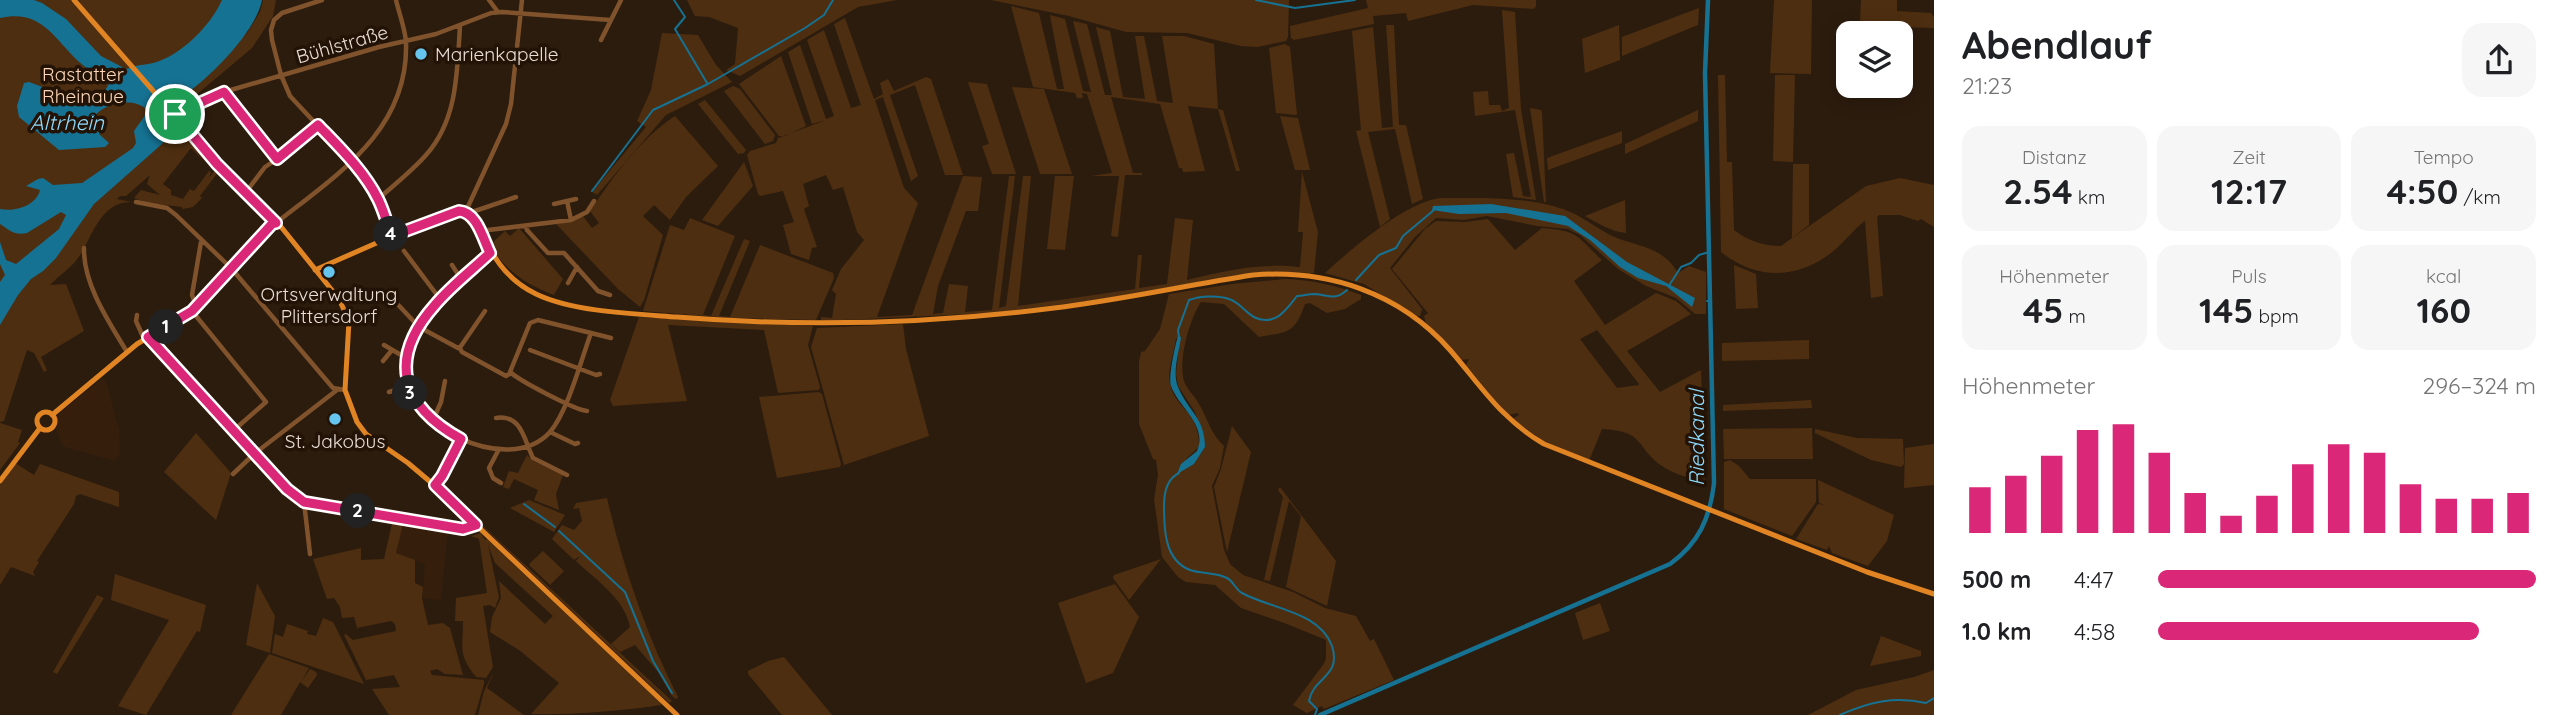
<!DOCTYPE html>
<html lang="de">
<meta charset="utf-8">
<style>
:root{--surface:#fff;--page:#f6f6f6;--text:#202124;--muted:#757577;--accent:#db2777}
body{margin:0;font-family:Quicksand,sans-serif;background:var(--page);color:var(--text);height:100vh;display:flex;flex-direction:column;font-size:26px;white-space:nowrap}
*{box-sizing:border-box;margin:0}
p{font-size:23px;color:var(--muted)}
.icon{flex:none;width:38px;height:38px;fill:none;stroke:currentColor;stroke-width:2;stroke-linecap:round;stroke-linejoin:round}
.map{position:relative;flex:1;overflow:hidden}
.details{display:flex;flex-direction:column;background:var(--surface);width:630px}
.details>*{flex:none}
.buttons{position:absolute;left:1836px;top:21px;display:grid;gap:14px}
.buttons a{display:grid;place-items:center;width:77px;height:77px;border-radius:14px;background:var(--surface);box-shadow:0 4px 18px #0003;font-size:35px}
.pin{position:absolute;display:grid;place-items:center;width:60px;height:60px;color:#fff;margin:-30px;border:4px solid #fff;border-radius:50%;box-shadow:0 2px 7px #0007}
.km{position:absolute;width:35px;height:35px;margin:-18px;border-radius:50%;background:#222;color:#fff;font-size:19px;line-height:35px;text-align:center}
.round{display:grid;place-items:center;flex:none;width:74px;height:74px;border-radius:21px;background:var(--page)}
.head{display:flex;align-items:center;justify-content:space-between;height:119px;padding:0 28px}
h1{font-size:38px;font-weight:800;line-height:52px}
.figures{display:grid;grid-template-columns:repeat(3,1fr);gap:10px;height:119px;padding:7px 28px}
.figures div{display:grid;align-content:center;border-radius:18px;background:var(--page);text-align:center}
.figures b{font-size:35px;font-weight:800}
.figures small{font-size:19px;font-weight:400}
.figures p{font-size:19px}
.chart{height:196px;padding:14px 28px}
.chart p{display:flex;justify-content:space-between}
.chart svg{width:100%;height:126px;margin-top:7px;stroke:var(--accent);stroke-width:6}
ul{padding:0 28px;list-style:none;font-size:23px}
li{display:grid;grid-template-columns:112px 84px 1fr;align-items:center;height:52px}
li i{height:18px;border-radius:9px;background:var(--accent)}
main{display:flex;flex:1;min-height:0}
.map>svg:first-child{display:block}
</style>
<main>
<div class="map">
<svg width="1934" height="715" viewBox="0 0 1934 715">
<rect width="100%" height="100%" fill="#2c1c0e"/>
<path fill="#351f0c" d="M102 379 106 381 119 429 120 454 115 461 68 448 62 445 56 429 59 413Z
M404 520 448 529 441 600 422 598 425 564 396 553Z"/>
<path fill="#4e2e10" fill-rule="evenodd" d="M0 0H260L245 36 260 12 263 0H276L273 16 252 48 189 101 172 103 181 96 165 101 162 115 165 118 166 106 212 164 209 165 191 148 163 184 171 190V195L183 199 190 189 194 191 209 171 211 172 209 178 216 169 219 171 200 196 202 198 193 207 182 209V207L148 203 134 198 141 190 160 195 147 184 150 175 126 196H120L117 199 131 202C99 202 92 239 78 258 71 268 58 276 50 285L66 284 84 331 41 357 47 370 44 372 34 353 27 350 4 421 0 422Z
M687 0H897L858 7 740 76 726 70 735 64 738 28 709 17 695 16Z
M991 0H1289L1288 37 1286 41 1257 47 1241 46 1187 33 1126 32 1069 16Z
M1366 0H1536V6L1534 9 1473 5 1408 21 1406 13 1373 16 1374 24 1294 40 1291 38 1290 26 1368 8Z
M1774 0H1812L1811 74 1770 73Z
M1861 0H1897V11L1931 13 1934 17V28L1899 27 1894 22H1860Z
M1011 6 1039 13 1057 89H1064L1050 15 1065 19 1083 91 1091 92 1073 21 1087 24 1105 95H1112L1096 27 1110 31 1123 97 1145 99 1135 36H1144L1157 101 1173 103 1162 36H1184L1214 44 1218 109 1223 110 1240 171H1236L1218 109 1188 106 1205 171 1183 172 1182 168H1179L1160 104 1111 97 1133 173H1142V175H1125L1118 237 1111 236 1119 176H1091L1112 173 1087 94 1082 93 1083 98H1077L1075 93 1033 87Z
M1699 8 1698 25 1622 56V37Z
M1502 10 1515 12 1521 109 1536 200 1513 197 1506 154 1514 153 1523 196 1531 197 1515 110 1475 116 1473 92 1488 91 1489 105H1500L1502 111 1509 108Z
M845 18 874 99 883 94 880 83 888 79 894 91 926 77 931 79 963 175H945L915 85 890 95 918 176 911 181 883 97 875 100 904 188 918 203 877 317 912 315 963 176 982 177 978 211H966L938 286 933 314 943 313 949 284 968 286 965 312 992 310 1009 176H1015L999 308 1006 306 1023 176H1031L1018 306 1135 289 1138 255H1142L1139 288 1167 284 1175 218 1193 220 1187 280C1227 270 1258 263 1300 267L1303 232H1298L1302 172 1318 232 1314 273 1256 272 1096 300 992 313 821 321V317L832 318 836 294 832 290 841 269 864 240 857 232 843 187 833 190 826 175 803 184 809 206 804 209 817 247 812 248 809 260 791 254 783 225 794 222 783 191 760 196 758 194 747 155 750 151 776 143 778 138 826 120 812 124 788 52 800 45 826 119 834 116 807 40 824 30 851 108 861 105 834 24Z
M1386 25H1394L1399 125H1406L1423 199 1412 204 1395 129 1368 132 1390 219 1380 227 1356 131 1361 130 1352 31 1373 27 1382 128 1393 127Z
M1619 25 1620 60 1585 73 1582 39Z
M662 33 698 35 716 65 732 82 666 115 597 195 592 192 646 127 637 121 651 90Z
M1285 44 1290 47 1297 114 1296 115 1276 113 1269 48Z
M781 56 806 126 785 136H779L739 84Z
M1718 75H1725L1727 162H1732L1734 230C1748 241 1764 246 1781 246L1866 186 1900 178 1934 185V227L1921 219 1918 221 1900 215H1879L1877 217 1883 296 1871 298 1865 221C1854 229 1847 239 1837 248 1802 279 1758 282 1721 252Z
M1775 75H1795L1793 162 1773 161Z
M968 82 987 84 1016 174H992L982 146 989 144Z
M733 86 740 89 775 135 773 141 765 144 724 91Z
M1012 87 1044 89 1072 174H1040Z
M705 100 746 150 744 153 738 154 698 104Z
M1530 108 1541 110 1542 112 1546 202H1544Z
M1698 110V121L1625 154V144Z
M675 116 718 166 686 197 670 220 654 205 643 216 663 235 644 300 640 307 618 289 556 224 583 216 592 228 599 223 590 211C613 177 641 138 675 116Z
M1280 116 1298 118 1310 170H1295Z
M1622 131V143L1548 170 1547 158Z
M744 162 753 186 718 226 702 220Z
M1793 164H1809V225L1792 238Z
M1055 176H1074L1065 250 1047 249Z
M1440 198C1481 198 1523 196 1563 209 1580 215 1594 226 1610 235 1635 247 1662 245 1678 273L1689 266 1706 272V314H1695L1676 298 1646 286 1618 269 1580 235 1568 229 1537 226 1487 216 1464 220 1436 218 1415 237 1390 268 1422 309 1420 316H1416L1364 284 1325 273C1351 249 1406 202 1440 198Z
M1625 200 1626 233C1610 231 1599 224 1585 216Z
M690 218 735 236 703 315 711 316 744 239 750 241 719 316 730 317 760 245 833 273 834 278 816 320 729 318 643 311 670 225 684 230Z
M1488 219 1515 250 1542 228C1580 231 1576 236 1602 260L1574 281 1605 325 1656 293 1676 301 1691 314 1627 351 1660 392 1701 370 1705 482C1691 478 1675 475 1662 466 1635 447 1646 431 1602 429L1589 461 1547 443 1512 419 1519 415 1518 413 1508 415 1503 411 1466 365 1469 359 1462 360 1426 324 1424 316 1428 313 1392 269 1425 229 1436 221 1465 222ZM1597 330 1639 384V385L1617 388 1580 339Z
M519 228 563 279 554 295C525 284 507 272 490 245L505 231 510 236Z
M1734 265 1756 274 1758 308 1736 309Z
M1285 279C1311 280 1336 285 1361 295V299L1345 309 1327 313 1310 303 1305 304C1295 334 1287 332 1259 337L1224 304 1201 302C1189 320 1178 361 1184 381 1187 390 1195 396 1199 404 1208 419 1210 433 1224 446L1220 468 1212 486 1224 550 1230 564 1243 575 1293 592 1325 608 1356 616 1370 641 1374 639 1394 680 1324 709 1322 706 1307 713 1293 705 1323 665 1326 659V640L1287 624 1241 608 1215 585 1186 582 1178 577 1162 557 1154 499 1158 475 1156 460 1153 459 1139 424V362L1141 352 1145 351 1160 329 1169 294 1232 284ZM1180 336 1176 374 1178 386 1195 412 1205 447 1194 464 1186 459 1199 447C1200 411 1174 408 1170 383 1167 371 1174 352 1176 339Z
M639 317 813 326 808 345 820 387 819 390 778 393 764 330 668 325 687 401 613 406 610 400Z
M903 324 906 349 929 436 844 465 811 347 817 328Z
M1809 340V359L1722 361V343Z
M819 392 822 394 841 464 840 467 777 478 759 397Z
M1811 400 1812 408 1723 411V405Z
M0 423 22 430 18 442 20 443 0 470Z
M1232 426 1251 452 1227 552 1214 487 1221 469Z
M1812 428 1813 459H1724L1723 429Z
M1815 429 1857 438 1903 439 1904 464 1901 467 1871 460 1815 433Z
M196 433 231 473 216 520 164 472Z
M1934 444V485L1904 488 1905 448Z
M527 455 533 461 563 475 556 494 559 510 534 500 538 490 514 479 509 489 503 487 509 471 518 473Z
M1730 460 1739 466 1750 479H1816V502L1792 536 1724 509V462Z
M15 463 34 475 40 464 119 492V507L80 494 76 496 74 504 37 561 39 562 33 572 35 576 11 567 0 585V485Z
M1818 480 1894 515 1887 541 1868 566 1832 553 1829 546 1827 550 1796 539 1818 504 1825 505 1819 503Z
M1280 487 1336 561 1327 606 1286 587 1301 516 1289 501 1270 581 1264 580 1283 497 1278 490Z
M607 498C623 567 646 634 678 697L676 699 672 696 659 673 635 645 620 652 611 644 630 627C625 599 596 580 576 561L580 556 574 560 552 539 562 525 574 530 582 521 579 508 573 509 576 503Z
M529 500 565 515 554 532 510 508Z
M393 519 404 520 396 553 415 560V583L423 587 422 598 428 625 443 623 450 628 463 675 445 674 437 669 430 671 432 675 484 680V684L475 715H389L372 689 400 687 394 675 366 680 344 635 346 634 353 640 396 631 395 624 391 621 357 628 354 617 342 618 340 607 334 598 327 599 313 559 361 548V560L384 559Z
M481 525H482L672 701 669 703Z
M481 533 485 540 487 539 661 702V705C622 711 570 715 531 714L559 683 519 650 490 632 492 617 501 598 499 581 545 624 553 616 495 563 488 545 499 597 495 608 490 605 483 606 493 667 486 678 476 677C458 654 463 650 463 621H455L456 598 487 593 479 539 471 536Z
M543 551 564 571 550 585 530 566 529 564Z
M1161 559 1129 600 1113 578 1114 575Z
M115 574 206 605 200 632 197 631 146 715 118 706 169 620 111 600Z
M257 583 275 616 270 653 246 645Z
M1115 584 1139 617 1113 673 1086 683 1058 603Z
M97 595 104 598 57 674 53 672Z
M1600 603 1610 631 1583 640 1575 613Z
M323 618 333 622 364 684 272 653 275 634 283 637 287 624 308 631 307 634 316 636Z
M1881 636 1921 651V656L1870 666Z
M269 654 309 668 301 682 310 669 316 672 317 675 308 688 300 682 281 715H231Z
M784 657 832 715H782L748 674V671L768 661Z
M1934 670V715H1808L1856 690 1914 677Z
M494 672 487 688 524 715H478L484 691Z"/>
<path fill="#167293" d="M0 0H34L42 3 66 19 101 56 126 69C136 65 144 65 153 63 181 56 211 25 222 0H262C256 32 208 80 181 97 174 102 168 103 162 108 164 127 175 126 162 144L94 204 56 258 43 271 31 279 18 295 0 325V282L5 275 0 264V242L6 260 16 264 59 229 66 215 61 212 27 233C15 236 9 230 0 224V209C15 212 36 206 40 190L26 186 38 179 43 178 53 185 82 183 133 148 136 143 134 131 148 111C135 96 104 103 94 117L101 125 99 134 109 143 105 147 59 150 19 117 17 106 24 83 29 82C55 92 76 100 104 92L109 84C99 77 87 69 78 61 53 37 41 9 0 18Z
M1491 204 1565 216 1627 262 1695 298 1692 307 1666 286 1638 278 1620 267 1590 240 1568 226 1506 213 1459 214 1432 210 1433 206Z
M1178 336 1181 337C1179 352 1172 373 1178 387 1188 411 1205 418 1205 447L1194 464 1177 474 1181 464 1197 451C1208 425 1179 408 1171 386 1168 377 1175 346 1178 336Z"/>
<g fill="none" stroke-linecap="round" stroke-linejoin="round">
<path stroke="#167293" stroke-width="2" d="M674 0 685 17 675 29 707 83
M1256 0 1295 8 1355 0
M592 191 653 110 708 84 805 28 824 15 833 0
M1356 280 1379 255 1396 248 1403 236 1434 210
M1670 284 1681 267 1691 263 1699 255 1709 252
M1707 301H1711
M1179 338 1178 330 1189 300C1200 296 1218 295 1229 299 1240 302 1246 314 1256 318 1276 326 1287 309 1297 296 1302 296 1309 294 1315 294 1329 295 1335 301 1347 290
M1179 473C1167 479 1164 492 1164 505 1164 528 1164 560 1190 570 1201 574 1216 572 1227 578 1233 581 1236 590 1242 593 1271 609 1319 611 1332 646 1342 677 1313 677 1309 701L1317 709 1315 715
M524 504 555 527
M559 531 625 592 653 661 672 693
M1840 715C1869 702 1894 696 1926 703L1934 698"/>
<path stroke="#167293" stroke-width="4.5" d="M1320 715 1670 564C1699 543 1710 518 1714 483L1705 73 1708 0"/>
<path stroke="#80532c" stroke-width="4.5" d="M322 0 282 13 274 20 271 30 272 40 281 75 290 96 359 170 378 199 392 236
M489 0 498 12
M601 40 621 0
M224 92 277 159
M175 114 224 92 379 47 436 34 491 13 502 12 610 20
M246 192 265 167 286 153 318 125
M378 199C394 185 412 171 426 155 458 119 457 71 460 26
M567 201 571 220
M136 202 167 208 176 215 231 268 333 388 345 390
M554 204 576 199
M466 211 506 124 511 104 522 0
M469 213 516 197
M276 223C338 174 409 130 406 42 405 28 399 13 396 0
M526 226 527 230 548 253H564L598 291 610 295
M480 231 571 220 587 212 594 201
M84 248C83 284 109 322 127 352
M404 251 440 299
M490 253C457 283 409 317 405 366 399 425 509 478 550 432 568 411 581 360 591 333L538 320 530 323 510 372C520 381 575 410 587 411
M452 265 461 279
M568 283 577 267
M389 295 419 327 458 348 461 346 485 311
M196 306 192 295 201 242
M192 311 266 402 234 430
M137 315 136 321 144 339
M591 333 611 338
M148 337 287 489 304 502 463 529 476 525
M384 345 406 358
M459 347 462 352 506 376 511 373
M530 350 596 375 600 374
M383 361 392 350
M389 392 407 386
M496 418C522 414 524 440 533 458L567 475
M433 420 441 402 445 381
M550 432 575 444 578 443
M499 449 489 468 493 478 501 483
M233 474 254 454 337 390
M434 485 442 476 461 439
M304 502 310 554"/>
<path stroke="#e18423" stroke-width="5" d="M74 0 217 164 278 223 339 299 349 321 345 390 357 422 366 434 408 463 434 485 677 715
M315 270 397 234 462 211 469 213 474 218C490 250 501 277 536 294 573 312 636 314 677 317 802 327 929 324 1054 308 1121 300 1187 285 1253 275 1328 269 1400 293 1450 350 1482 387 1500 418 1544 444L1867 572 1934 594
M37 421a9 9 0 1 1 18 0a9 9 0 1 1-18 0Z
M52 415 137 344 192 311 272 224 276 223
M0 481 40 428"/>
</g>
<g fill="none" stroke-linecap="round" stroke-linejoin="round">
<g stroke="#fff" stroke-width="14">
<path id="route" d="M224 92 277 159 318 125C340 148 364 171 378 199 384 211 387 224 392 236L459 211C477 212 483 239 490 253 472 270 451 286 435 305 387 359 401 406 461 439L442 476 435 485 476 525 463 529 304 502 287 489 148 337 192 311 272 224 276 223 217 164 175 114Z"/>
</g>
<use href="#route" stroke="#db2777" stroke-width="9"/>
</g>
<g fill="#65c5ee" stroke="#221306" stroke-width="2.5">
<circle cx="421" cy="54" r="7"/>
<circle cx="329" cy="272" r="7"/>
<circle cx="335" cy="419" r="7"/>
</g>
<g text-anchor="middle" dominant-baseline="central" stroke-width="7" stroke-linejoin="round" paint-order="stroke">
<g font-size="19" fill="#eaded5" stroke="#221306">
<text transform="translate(342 44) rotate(-16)">Bühlstraße</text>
</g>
<g font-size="19" fill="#eaded5" stroke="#221306">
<text x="435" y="54" text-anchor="start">Marienkapelle</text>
<text x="329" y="294">Ortsverwaltung<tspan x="329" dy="22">Plittersdorf</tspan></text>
<text x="335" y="441">St. Jakobus</text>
</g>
<g font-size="19" fill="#fdd6b7" stroke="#221306">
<text x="83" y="74">Rastatter<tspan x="83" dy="22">Rheinaue</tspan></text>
</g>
<g font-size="21" font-style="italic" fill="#8fdbfe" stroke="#221306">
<text x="67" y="122">Altrhein</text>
<text transform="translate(1696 438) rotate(-90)">Riedkanal</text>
</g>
</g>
</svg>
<div class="buttons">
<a><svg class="icon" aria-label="layers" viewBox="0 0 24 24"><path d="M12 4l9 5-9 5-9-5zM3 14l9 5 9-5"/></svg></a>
</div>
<div class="pin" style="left:175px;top:114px;background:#1e9e55"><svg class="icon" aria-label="arrive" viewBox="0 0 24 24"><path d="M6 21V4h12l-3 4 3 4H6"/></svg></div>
<b class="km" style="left:166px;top:327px">1</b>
<b class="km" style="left:358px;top:511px">2</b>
<b class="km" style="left:410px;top:393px">3</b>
<b class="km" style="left:391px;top:234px">4</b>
</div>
<section class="details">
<div class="head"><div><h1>Abendlauf</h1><p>21:23</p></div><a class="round"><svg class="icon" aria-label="share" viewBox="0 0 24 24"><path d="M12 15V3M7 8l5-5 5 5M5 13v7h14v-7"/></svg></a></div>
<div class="figures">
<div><p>Distanz</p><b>2.54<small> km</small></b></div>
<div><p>Zeit</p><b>12:17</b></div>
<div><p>Tempo</p><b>4:50<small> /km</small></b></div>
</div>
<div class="figures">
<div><p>Höhenmeter</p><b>45<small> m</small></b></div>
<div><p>Puls</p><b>145<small> bpm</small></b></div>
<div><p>kcal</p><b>160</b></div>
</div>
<div class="chart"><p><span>Höhenmeter</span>296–324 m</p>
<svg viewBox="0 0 160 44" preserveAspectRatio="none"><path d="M5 44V28M15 44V24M25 44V17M35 44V8M45 44V6M55 44V16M65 44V30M75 44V38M85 44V31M95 44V20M105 44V13M115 44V16M125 44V27M135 44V32M145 44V32M155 44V30"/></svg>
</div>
<ul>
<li><b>500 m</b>4:47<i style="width:100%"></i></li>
<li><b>1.0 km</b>4:58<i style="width:85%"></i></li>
</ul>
</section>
</main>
